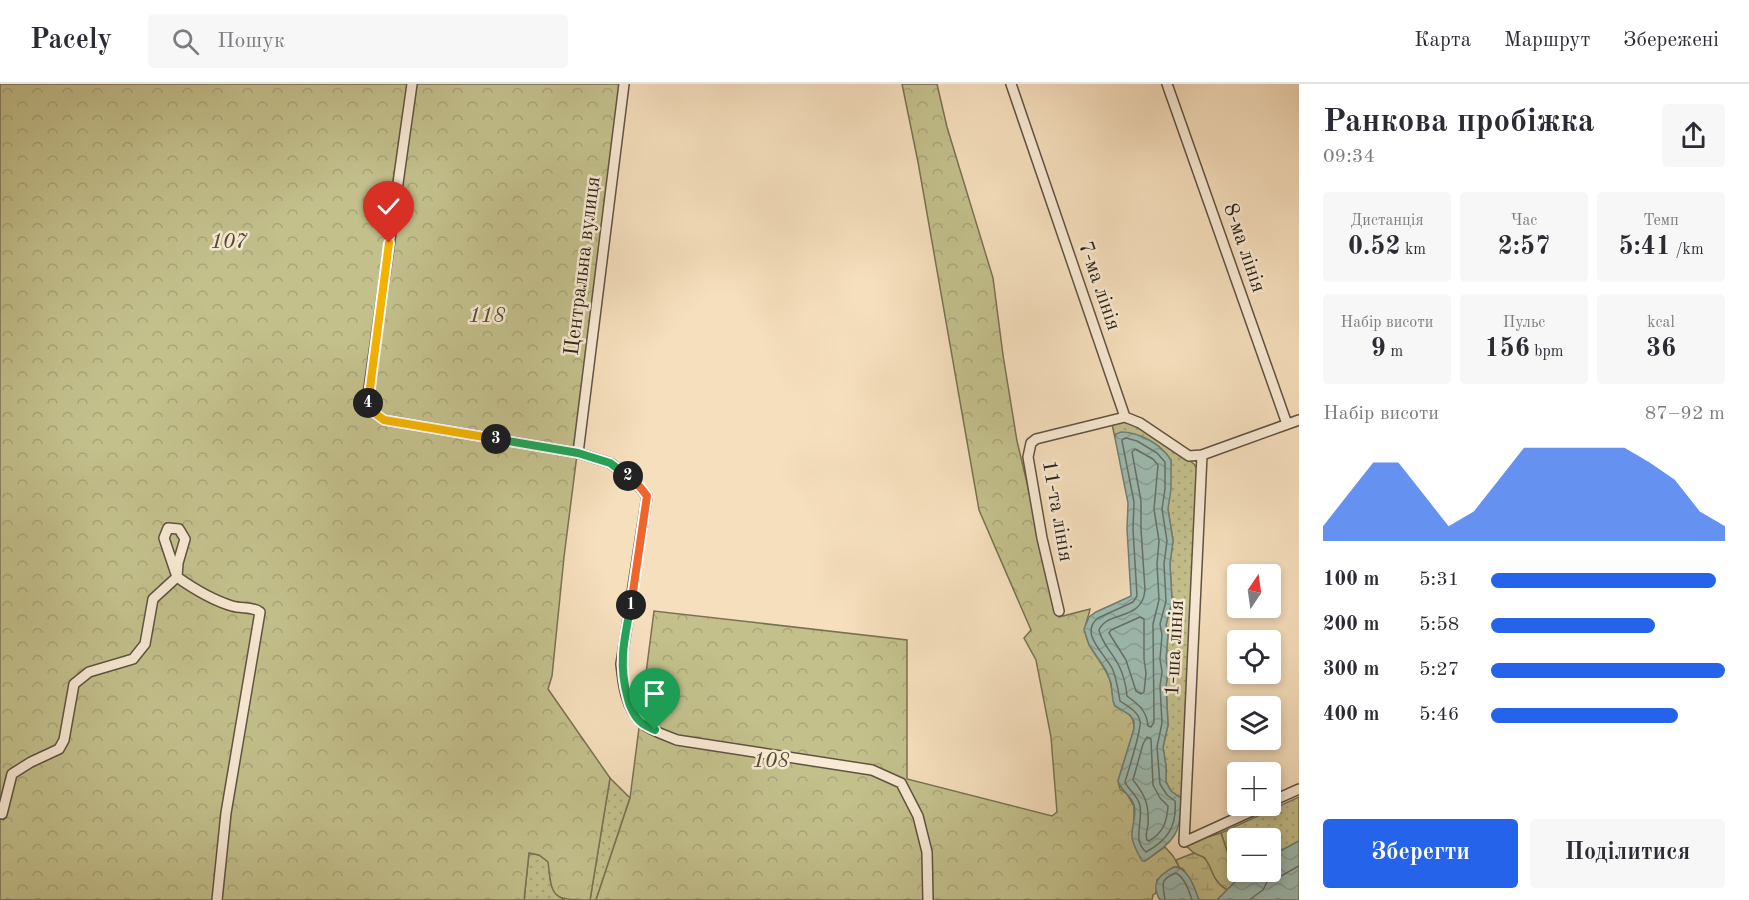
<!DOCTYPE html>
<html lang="uk">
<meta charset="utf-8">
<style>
:root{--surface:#fff;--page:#f7f7f7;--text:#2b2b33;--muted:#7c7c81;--line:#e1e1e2;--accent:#2563eb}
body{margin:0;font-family:"Old Standard TT",serif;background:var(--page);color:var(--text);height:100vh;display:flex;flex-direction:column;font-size:22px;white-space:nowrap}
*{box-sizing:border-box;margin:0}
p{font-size:20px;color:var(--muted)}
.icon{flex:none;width:33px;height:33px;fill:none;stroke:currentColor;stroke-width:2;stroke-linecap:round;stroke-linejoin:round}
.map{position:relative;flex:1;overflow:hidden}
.side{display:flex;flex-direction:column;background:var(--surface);width:450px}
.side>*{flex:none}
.needle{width:39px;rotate:13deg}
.controls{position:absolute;left:1227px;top:480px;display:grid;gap:12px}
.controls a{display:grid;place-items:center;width:54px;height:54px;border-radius:6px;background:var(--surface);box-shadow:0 3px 9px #0003;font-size:30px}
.pin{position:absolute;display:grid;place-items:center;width:51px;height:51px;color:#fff;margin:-62px -26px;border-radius:50% 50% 50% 0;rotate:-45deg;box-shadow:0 0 6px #0007}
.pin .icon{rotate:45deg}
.km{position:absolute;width:30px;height:30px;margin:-15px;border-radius:50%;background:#222;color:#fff;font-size:16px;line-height:30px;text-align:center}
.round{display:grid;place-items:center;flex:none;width:63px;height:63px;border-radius:6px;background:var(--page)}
.headline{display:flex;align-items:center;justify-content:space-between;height:102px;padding:0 24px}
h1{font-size:33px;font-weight:600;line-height:45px}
.figures{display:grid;grid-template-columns:repeat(3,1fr);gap:9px;height:102px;padding:6px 24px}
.figures div{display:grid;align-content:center;border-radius:6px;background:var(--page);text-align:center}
.figures b{font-size:26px;font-weight:600}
.figures small{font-size:16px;font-weight:400}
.figures p{font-size:16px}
.chart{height:168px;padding:12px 24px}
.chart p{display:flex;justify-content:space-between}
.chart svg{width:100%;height:108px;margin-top:6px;fill:var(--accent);opacity:.7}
.action{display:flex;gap:12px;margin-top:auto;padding:12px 24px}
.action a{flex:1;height:69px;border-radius:6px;background:var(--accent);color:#fff;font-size:24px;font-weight:600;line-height:69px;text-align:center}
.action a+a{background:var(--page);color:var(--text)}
ul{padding:0 24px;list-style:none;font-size:20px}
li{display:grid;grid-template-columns:96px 72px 1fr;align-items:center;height:45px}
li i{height:15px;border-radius:8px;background:var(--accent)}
header{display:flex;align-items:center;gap:36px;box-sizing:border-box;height:84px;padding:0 30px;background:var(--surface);border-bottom:2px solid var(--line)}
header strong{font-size:28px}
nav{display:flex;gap:33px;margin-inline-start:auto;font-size:21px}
.search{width:420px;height:54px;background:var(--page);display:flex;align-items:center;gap:15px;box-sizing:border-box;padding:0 21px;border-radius:6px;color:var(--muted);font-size:22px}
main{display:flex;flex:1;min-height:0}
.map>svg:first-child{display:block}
</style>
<header>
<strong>Pacely</strong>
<div class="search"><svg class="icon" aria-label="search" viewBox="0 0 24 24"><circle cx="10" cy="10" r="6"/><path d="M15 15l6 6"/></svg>Пошук</div>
<nav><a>Карта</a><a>Маршрут</a><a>Збережені</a></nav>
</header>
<main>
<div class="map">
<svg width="1299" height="816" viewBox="0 0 1299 816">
<defs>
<pattern id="green-dots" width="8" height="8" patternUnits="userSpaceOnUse" patternTransform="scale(1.5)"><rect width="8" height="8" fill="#c3c08c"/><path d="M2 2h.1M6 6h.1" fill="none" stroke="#a8a578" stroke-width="1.8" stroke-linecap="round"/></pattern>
<pattern id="forest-crowns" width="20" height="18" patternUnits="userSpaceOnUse" patternTransform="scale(1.5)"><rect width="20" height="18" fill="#c3c08c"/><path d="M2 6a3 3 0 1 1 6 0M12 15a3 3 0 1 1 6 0" fill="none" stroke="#a8a578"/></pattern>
<pattern id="wetland-marsh" width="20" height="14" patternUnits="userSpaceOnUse" patternTransform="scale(1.5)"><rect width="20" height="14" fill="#c3c08c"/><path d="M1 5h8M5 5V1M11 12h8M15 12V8" fill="none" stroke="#a8a578"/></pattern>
<pattern id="water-waves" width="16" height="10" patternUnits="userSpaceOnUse" patternTransform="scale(1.5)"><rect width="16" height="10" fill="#9dbcb2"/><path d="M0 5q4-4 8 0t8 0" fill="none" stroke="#88a198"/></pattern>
</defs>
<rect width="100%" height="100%" fill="#f6dfbd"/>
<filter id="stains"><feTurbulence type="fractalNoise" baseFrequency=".00333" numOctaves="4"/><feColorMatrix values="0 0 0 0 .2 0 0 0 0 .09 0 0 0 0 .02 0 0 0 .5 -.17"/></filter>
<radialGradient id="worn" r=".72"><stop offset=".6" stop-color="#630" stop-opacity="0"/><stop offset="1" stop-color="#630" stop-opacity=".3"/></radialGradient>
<path fill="url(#green-dots)" stroke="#787253" stroke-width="1.5" d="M1123 338C1147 341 1175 366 1194 380L1198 386 1182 715 1171 707 1166 698V682L1163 663 1168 641 1166 602 1168 588 1166 575 1168 550 1166 541 1172 517 1170 480 1173 457 1168 425 1171 376C1153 354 1143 351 1116 350L1115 354 1112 340Z
M610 694 630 714 596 816H590Z
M1299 713V757L1271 772 1270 754H1238V788H1250L1237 796 1221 749Z
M529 769 539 771 549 778C550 795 548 807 565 816H524Z"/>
<path fill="url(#forest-crowns)" stroke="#787253" stroke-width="1.5" d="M0 0H624L564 473 552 592 548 605 610 694 590 816C553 816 552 815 548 778L539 771 529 769 524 816H0Z
M902 0H937L947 43 993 194 1003 271 1017 357 1059 533 1090 525C1089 532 1084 541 1085 548 1088 566 1103 578 1109 594 1112 600 1113 619 1115 622 1116 623 1122 625 1123 626 1132 631 1134 636 1134 645L1118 697 1120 705 1127 710 1134 722V743L1145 777 1165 763 1173 772 1179 783H1174L1157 796 1156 809 1153 811 1152 816H596L630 714 654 527 907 556V695L1052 732 1057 728 1051 653 1036 576 1024 554 1031 546 979 426 918 78Z
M1221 749 1237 796 1227 806 1220 801 1214 793 1205 774 1194 769 1184 760Z"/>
<path fill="url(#wetland-marsh)" stroke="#787253" stroke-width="1.5" d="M1194 769C1195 770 1203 773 1203 773 1214 782 1209 795 1227 806L1217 816H1199L1184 786 1179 783 1176 776Z"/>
<path fill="url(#water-waves)" stroke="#707f75" stroke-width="1.5" d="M1121 348C1139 348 1161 360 1171 376V405L1168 425 1173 457 1170 480 1172 517 1166 541 1168 550 1166 575 1168 588 1166 602 1168 641 1163 663 1166 682V698L1171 707 1182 715C1180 753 1174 756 1145 777H1142C1138 769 1131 759 1132 750 1132 741 1137 731 1134 721 1131 711 1121 707 1118 697L1134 645V637L1130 631 1115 622 1113 617 1111 599 1106 586 1089 561 1084 545 1089 533 1096 528 1131 512 1127 445 1128 419 1115 354 1116 350Z
M1299 757V816H1217L1237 796 1250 788H1270L1271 772Z
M1174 783C1189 784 1194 803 1199 816H1160C1150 799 1159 791 1174 783Z"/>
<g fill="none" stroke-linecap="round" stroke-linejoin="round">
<path stroke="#657066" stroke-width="1.5" d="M1126 354 1137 357 1157 369 1165 378V405L1162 425 1167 457 1164 480 1166 517 1160 540 1162 551 1160 575 1162 588 1160 602 1162 639 1157 663 1160 700 1167 711 1175 717C1177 742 1168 756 1146 768 1132 756 1143 739 1140 722 1139 712 1128 706 1125 698 1128 688 1142 644 1140 637 1138 627 1127 622 1120 617 1118 606 1117 595 1112 584 1104 569 1079 549 1098 534L1133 518 1137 512 1133 445 1134 418 1122 357 1123 355Z
M1135 365 1153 375 1158 381 1154 425 1159 457 1157 480 1159 516 1153 540 1154 638 1151 643 1148 642C1147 627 1138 620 1127 612 1126 601 1123 589 1118 580 1112 568 1102 560 1099 546 1107 526 1142 538 1145 506L1141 445V417L1132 368Z
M1140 533 1144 535V575L1146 589 1144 608 1141 610 1136 607 1126 576 1109 549 1111 546Z
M1147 653 1151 655 1153 701 1160 714 1168 722C1167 738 1163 749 1149 757L1147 756C1145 750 1147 747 1148 741 1149 721 1146 712 1133 696L1143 660Z
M1165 816C1163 800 1159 796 1176 789 1185 794 1189 807 1192 816
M1249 816 1263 806 1269 794 1281 792 1299 782"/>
<g stroke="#5f5343" stroke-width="12">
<path id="minor" d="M412 0 367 318 372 327 384 336 578 369 610 379 634 396 647 412 621 580C623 599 626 626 642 639 651 647 665 651 677 656L872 686 901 699 918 732 927 768 928 816
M1011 0 1125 333 1140 339 1189 372 1202 371 1299 336
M1167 0 1287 340
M578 369 624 0
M1202 371 1184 758 1263 722
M1059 527 1042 454 1028 373 1031 359 1036 355 1125 333
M1270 718 1299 705
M2 730 12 690 31 678 59 665 64 656 74 600 89 588 133 575 145 560 153 515 177 493 164 454 168 444 179 445 185 455 178 479 177 493C194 505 212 516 232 522 242 525 252 522 260 528L226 729 217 816"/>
</g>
<use href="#minor" stroke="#f9ead4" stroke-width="9"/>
</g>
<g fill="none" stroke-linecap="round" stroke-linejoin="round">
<g stroke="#fff" stroke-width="12">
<path id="split-1" d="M631 521C624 556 618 580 628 615 630 623 635 634 642 639 646 642 651 644 655 646"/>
</g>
<g stroke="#fff" stroke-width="12">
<path id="split-2" d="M628 392 640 403 647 412 631 521"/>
</g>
<g stroke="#fff" stroke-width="12">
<path id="split-3" d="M496 355 578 369 610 379 628 392"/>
</g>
<g stroke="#fff" stroke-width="12">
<path id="split-4" d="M368 319 372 327 384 336 496 355"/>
</g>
<g stroke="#fff" stroke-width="12">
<path id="split-5" d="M368 319 389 159"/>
</g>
<use href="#split-1" stroke="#22a559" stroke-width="8"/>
<use href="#split-2" stroke="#f0652b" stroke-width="8"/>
<use href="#split-3" stroke="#22a559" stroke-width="8"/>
<use href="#split-4" stroke="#f5b400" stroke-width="8"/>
<use href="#split-5" stroke="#f5b400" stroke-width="8"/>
</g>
<g text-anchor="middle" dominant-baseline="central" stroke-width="5" stroke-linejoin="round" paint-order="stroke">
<g font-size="21" font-style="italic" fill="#524b36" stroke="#f9ead4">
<text x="229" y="158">107</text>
<text x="487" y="232">118</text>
<text x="771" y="677">108</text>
</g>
<g font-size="21" fill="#2d241a" stroke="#f9ead4">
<text transform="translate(1244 164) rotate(71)">8-ма лінія</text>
<text transform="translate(583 182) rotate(-83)">Центральна вулиця</text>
<text transform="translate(1099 202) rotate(71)">7-ма лінія</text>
<text transform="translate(1057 427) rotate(80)">11-та лінія</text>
<text transform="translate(1175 564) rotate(-87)">1-ша лінія</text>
</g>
</g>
<rect width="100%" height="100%" filter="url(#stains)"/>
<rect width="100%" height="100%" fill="url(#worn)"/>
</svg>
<div class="controls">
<a><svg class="needle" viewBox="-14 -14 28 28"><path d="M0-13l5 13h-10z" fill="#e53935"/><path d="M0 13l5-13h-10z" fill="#7c7c81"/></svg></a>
<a><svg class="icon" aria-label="locate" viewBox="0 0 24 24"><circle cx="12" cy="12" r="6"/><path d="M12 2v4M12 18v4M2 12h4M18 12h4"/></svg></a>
<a><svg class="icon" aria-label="layers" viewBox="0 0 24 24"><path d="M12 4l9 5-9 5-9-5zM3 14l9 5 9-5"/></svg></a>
<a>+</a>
<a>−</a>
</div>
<div class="pin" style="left:655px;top:646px;background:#1e9e55"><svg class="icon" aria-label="arrive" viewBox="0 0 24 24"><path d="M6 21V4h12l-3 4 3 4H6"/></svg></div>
<div class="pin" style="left:389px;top:159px;background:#d93025"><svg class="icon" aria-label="check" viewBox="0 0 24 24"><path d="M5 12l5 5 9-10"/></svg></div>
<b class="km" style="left:631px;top:521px">1</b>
<b class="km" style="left:628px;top:392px">2</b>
<b class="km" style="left:496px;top:355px">3</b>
<b class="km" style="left:368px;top:319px">4</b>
</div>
<section class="side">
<div class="headline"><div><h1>Ранкова пробіжка</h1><p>09:34</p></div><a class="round"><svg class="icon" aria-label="share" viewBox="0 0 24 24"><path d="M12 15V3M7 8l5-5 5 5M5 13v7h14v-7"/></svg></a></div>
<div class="figures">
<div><p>Дистанція</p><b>0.52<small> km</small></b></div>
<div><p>Час</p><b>2:57</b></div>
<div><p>Темп</p><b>5:41<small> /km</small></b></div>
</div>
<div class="figures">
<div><p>Набір висоти</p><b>9<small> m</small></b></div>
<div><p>Пульс</p><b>156<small> bpm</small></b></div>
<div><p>kcal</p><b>36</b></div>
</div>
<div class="chart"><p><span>Набір висоти</span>87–92 m</p>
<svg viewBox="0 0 160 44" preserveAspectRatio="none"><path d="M0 44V38L10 25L20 12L30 12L40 25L50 38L60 32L70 19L80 6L90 6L100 6L110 6L120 6L130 12L140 19L150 32L160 38V44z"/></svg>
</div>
<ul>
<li><b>100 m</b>5:31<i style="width:96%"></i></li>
<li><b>200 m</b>5:58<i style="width:70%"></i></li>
<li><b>300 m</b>5:27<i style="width:100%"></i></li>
<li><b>400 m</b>5:46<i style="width:80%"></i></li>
</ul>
<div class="action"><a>Зберегти</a><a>Поділитися</a></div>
</section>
</main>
